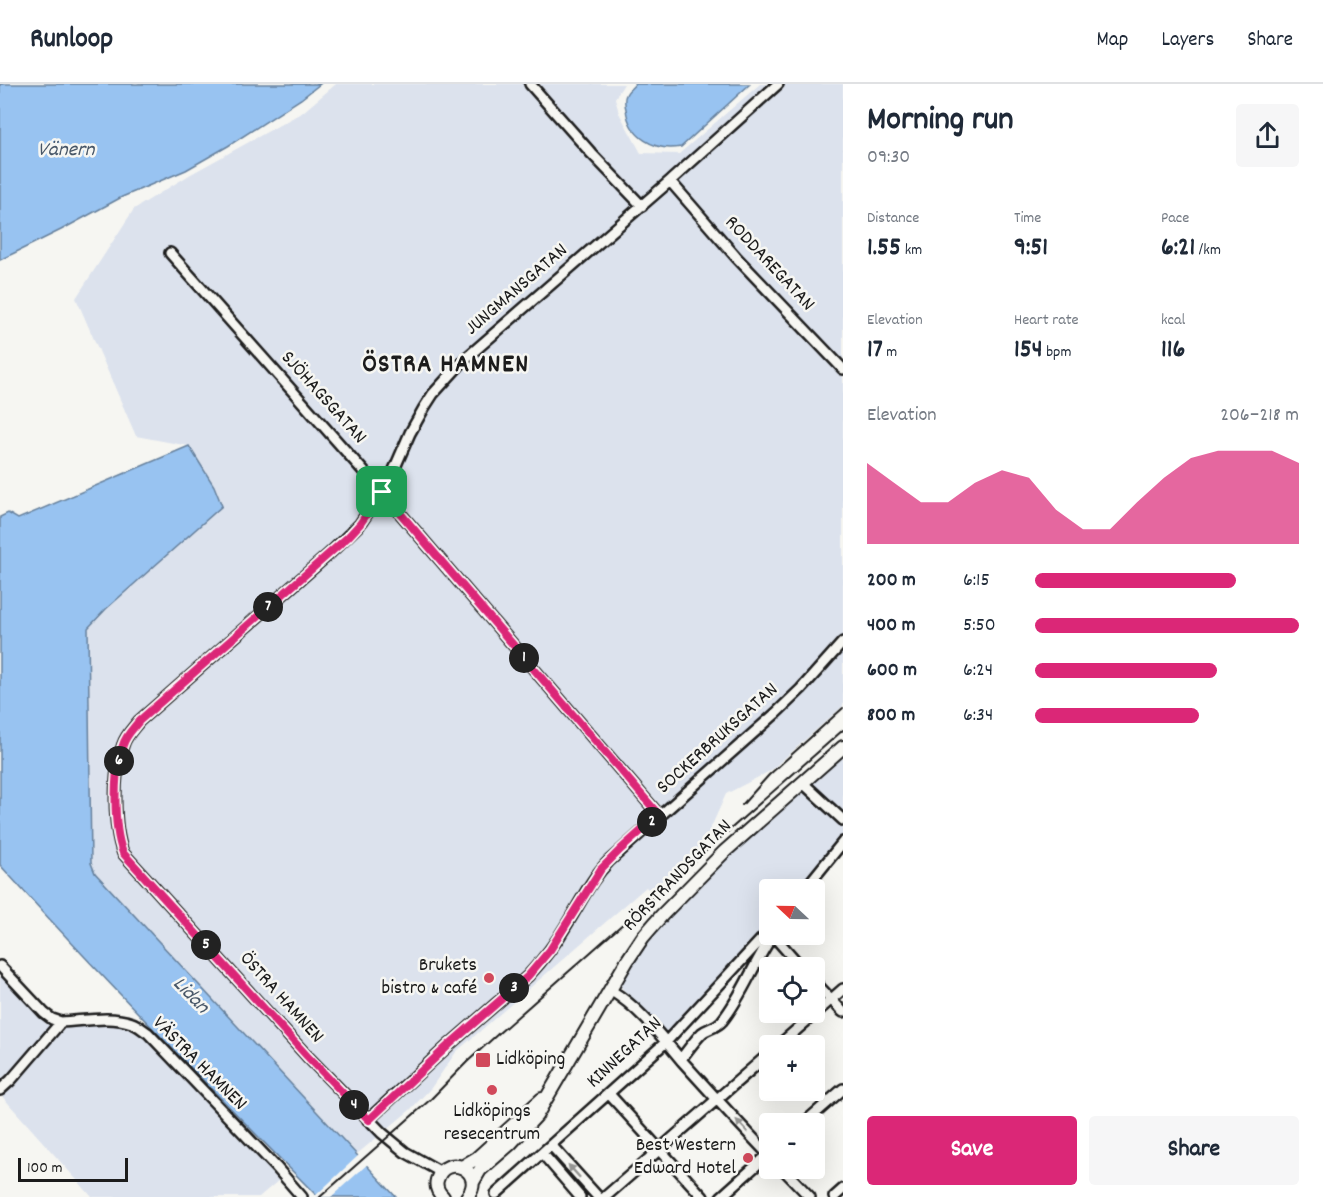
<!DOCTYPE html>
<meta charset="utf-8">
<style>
:root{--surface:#fff;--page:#f6f6f7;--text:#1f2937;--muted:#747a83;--line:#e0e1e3;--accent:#db2777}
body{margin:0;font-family:Dekko,sans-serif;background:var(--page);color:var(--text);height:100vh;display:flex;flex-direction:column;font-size:22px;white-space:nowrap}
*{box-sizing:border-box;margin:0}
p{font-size:20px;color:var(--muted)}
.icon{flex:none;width:33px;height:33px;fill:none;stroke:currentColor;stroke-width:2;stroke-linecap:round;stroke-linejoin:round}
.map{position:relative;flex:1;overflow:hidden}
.side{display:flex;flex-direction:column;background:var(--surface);width:480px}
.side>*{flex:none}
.needle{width:39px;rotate:292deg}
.controls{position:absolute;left:759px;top:795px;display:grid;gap:12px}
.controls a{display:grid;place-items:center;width:66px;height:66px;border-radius:6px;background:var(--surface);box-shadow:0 6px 24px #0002;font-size:30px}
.scale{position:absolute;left:18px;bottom:15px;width:110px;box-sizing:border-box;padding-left:6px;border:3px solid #1c1c1c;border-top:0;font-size:16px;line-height:21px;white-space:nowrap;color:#1c1c1c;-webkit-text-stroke:4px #f6f6f2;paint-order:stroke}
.pin{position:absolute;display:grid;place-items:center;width:51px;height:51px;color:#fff;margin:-26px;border-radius:12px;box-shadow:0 3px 9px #0006}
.km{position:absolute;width:30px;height:30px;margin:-15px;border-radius:50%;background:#222;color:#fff;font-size:16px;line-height:30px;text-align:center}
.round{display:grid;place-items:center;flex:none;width:63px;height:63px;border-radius:6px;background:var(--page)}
.summary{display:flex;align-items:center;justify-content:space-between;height:102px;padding:0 24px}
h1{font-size:33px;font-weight:700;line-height:45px}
.metrics{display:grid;grid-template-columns:repeat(3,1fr);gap:9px;height:102px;padding:6px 24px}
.metrics div{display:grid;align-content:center}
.metrics b{font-size:26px;font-weight:700}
.metrics small{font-size:16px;font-weight:400}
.metrics p{font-size:16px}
.chart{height:168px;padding:12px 24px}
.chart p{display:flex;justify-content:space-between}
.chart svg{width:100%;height:108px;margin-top:6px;fill:var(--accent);opacity:.7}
.button{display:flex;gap:12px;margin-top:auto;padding:12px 24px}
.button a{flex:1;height:69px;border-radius:6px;background:var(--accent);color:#fff;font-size:24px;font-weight:700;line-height:69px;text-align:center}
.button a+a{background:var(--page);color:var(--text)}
ul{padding:0 24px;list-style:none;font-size:20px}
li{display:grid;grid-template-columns:96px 72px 1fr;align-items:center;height:45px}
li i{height:15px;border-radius:8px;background:var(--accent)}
header{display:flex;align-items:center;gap:36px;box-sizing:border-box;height:84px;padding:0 30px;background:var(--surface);border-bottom:2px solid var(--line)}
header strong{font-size:28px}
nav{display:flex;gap:33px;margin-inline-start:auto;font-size:21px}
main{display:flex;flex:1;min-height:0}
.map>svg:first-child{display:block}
</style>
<header>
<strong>Runloop</strong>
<nav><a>Map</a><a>Layers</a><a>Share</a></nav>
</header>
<main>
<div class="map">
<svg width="843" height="1113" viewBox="0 0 843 1113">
<rect width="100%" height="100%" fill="#f6f6f2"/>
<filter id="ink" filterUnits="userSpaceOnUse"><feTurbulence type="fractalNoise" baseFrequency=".0167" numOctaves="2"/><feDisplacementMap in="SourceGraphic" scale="12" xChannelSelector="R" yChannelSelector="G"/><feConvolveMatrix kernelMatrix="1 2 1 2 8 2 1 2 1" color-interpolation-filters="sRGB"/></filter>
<g filter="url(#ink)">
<path fill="#dce2ed" d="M336 0H624L615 14 619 29 641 69 679 70 760 0H843V622L770 687 726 710 703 761 650 807 646 803 456 968 431 1004 410 1026 357 1070 95 789 91 779 88 544 106 525 189 362 136 352 76 214 134 125 191 90 303 28Z
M843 670V754L797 805 770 806 769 838 667 951 621 903 627 888 639 869 665 836 727 772Z
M0 890 48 941 118 940 128 942 140 949 279 1096 259 1113H92L0 1010Z"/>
<path fill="#98c3f1" stroke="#66809c" stroke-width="1.5" d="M0 0H320L301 15 228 62 186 86 122 113 61 146 0 176Z
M635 0H750L681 63C655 68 629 53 626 25 625 22 624 14 626 11 627 7 633 3 635 0Z
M189 362 214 402 222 422 106 525 88 544 91 779 95 789 396 1113H318C210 1004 103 895 0 781V433L8 429 18 435Z"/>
<path fill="#f6f6f2" d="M360 1070 369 1079 331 1113H314Z"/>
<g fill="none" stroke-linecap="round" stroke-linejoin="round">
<g stroke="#1c1c1c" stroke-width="14">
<path id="minor" d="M530 0 592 70 642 122
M670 97 737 174 843 285
M170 169 382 408 659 731
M803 699 843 736
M804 806 843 758
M772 850 802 884
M0 882 44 929 52 935 61 938
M814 897 843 928
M610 906C639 923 661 952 682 977 711 1009 740 1041 770 1072
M778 962 843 905
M681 975C688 966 694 957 702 949 708 944 716 944 722 937 743 911 754 878 773 851
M0 1006 11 996 61 938C84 937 111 931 132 939 138 941 143 946 148 949L276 1083 302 1113
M609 1010 703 1113
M368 1036 450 960 528 892C543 876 556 859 567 840 581 818 591 795 609 777L775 630 801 605 843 558
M803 1040 843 1005
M551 1061 598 1113
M542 1069 580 1113
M782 1084 810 1113
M441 1088 405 1068 382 1049 307 972 123 769C113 742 113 688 123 661 126 651 133 645 139 637L329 470 360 440 390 395 410 349 424 324 433 310 465 275 670 97 778 0
M496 1110 666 958 770 846
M605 1113 770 969
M721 1113 770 1069
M834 1113 843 1105"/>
</g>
<g stroke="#1c1c1c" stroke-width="16">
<path id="secondary" d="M462 1083 477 1074 542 1015
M473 1098 480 1086 510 1060 536 1032 627 877 643 853 662 831 724 768 843 663
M443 1113C438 1108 435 1103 437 1096 445 1067 488 1087 467 1113"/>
</g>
<use href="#minor" stroke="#f6f6f2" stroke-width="9"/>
<use href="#secondary" stroke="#f6f6f2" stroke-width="12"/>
<path stroke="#1c1c1c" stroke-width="2" d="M742 721 769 691 843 624
M320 1113 431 1015 467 978 499 949 843 646"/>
</g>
<defs><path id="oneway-solid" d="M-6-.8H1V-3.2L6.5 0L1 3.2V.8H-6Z" transform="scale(1.5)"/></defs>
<g fill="#949492">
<use href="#oneway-solid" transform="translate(742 1042) rotate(-133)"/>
<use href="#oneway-solid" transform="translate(574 1087) rotate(-132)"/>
</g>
</g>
<g fill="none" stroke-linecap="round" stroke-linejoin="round" filter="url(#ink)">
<g stroke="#fff" stroke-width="12">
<path id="route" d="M382 408 659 731 621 765 601 785 550 866 528 892 450 960 369 1036 307 972 123 769C113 743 113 687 123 661 126 651 133 645 139 637L348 453 360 440Z"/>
</g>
<use href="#route" stroke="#db2777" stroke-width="8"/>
</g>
<g fill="#d1495b" stroke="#f6f6f2" stroke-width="2">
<circle cx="489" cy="894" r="6"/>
<rect x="475" y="968" width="16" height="16" rx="3"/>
<circle cx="492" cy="1006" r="6"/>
<circle cx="748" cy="1074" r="6"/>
</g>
<g text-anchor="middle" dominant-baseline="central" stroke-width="5" stroke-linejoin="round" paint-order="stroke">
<g font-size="20" fill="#1c1c1c" stroke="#f6f6f2">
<text transform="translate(769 180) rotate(47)">RODDAREGATAN</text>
<text transform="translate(517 206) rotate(-41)">JUNGMANSGATAN</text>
<text transform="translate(323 314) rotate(48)">SJÖHAGSGATAN</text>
<text transform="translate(718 655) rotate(-42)">SOCKERBRUKSGATAN</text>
<text transform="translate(678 792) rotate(-46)">RÖRSTRANDSGATAN</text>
<text transform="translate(281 914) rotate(48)">ÖSTRA HAMNEN</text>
<text transform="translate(625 969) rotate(-43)">KINNEGATAN</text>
<text transform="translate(199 980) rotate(45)">VÄSTRA HAMNEN</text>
</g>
<g font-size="20" fill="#1c1c1c" stroke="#f6f6f2" text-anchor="end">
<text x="477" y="882">Brukets<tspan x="477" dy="23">bistro &amp; café</tspan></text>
<text x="496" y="976" text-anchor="start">Lidköping</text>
<text x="492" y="1028" text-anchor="middle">Lidköpings<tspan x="492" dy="23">resecentrum</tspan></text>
<text x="736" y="1062">Best Western<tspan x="736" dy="23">Edward Hotel</tspan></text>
</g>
<g font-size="21" font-style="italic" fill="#475667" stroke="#f6f6f2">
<text x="66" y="67">Vänern</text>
<text transform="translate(190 912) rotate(46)">Lidan</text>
</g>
<g font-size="26" font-weight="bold" letter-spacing="1.5" fill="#1c1c1c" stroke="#f6f6f2">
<text x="446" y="281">ÖSTRA HAMNEN</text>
</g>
</g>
</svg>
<div class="controls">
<a><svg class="needle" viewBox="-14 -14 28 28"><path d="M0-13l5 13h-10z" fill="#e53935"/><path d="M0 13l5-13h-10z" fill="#747a83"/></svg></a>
<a><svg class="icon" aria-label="locate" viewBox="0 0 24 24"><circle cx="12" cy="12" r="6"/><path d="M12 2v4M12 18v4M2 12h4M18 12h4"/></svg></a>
<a>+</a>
<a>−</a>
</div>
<div class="scale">100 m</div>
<div class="pin" style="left:382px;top:408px;background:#1e9e55"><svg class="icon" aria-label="arrive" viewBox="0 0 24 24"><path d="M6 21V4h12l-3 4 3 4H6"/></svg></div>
<b class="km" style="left:524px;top:574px">1</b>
<b class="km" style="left:652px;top:738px">2</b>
<b class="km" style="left:514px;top:904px">3</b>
<b class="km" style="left:354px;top:1021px">4</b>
<b class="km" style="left:206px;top:861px">5</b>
<b class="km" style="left:119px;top:677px">6</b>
<b class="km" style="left:268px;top:523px">7</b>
</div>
<section class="side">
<div class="summary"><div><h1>Morning run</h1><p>09:30</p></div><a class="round"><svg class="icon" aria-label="share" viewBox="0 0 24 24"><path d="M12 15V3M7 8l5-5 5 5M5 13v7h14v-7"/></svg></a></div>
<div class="metrics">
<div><p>Distance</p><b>1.55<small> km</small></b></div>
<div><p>Time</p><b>9:51</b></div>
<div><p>Pace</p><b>6:21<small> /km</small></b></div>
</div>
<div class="metrics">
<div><p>Elevation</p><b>17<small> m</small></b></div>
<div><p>Heart rate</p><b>154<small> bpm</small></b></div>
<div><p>kcal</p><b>116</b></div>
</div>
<div class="chart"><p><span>Elevation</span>206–218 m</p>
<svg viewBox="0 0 160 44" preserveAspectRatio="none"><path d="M0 44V11L10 19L20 27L30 27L40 19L50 14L60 17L70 30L80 38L90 38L100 27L110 17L120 9L130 6L140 6L150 6L160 11V44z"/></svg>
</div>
<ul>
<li><b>200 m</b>6:15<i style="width:76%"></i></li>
<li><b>400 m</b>5:50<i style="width:100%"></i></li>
<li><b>600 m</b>6:24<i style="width:69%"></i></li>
<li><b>800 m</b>6:34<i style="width:62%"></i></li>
</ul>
<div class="button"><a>Save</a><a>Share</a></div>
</section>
</main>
